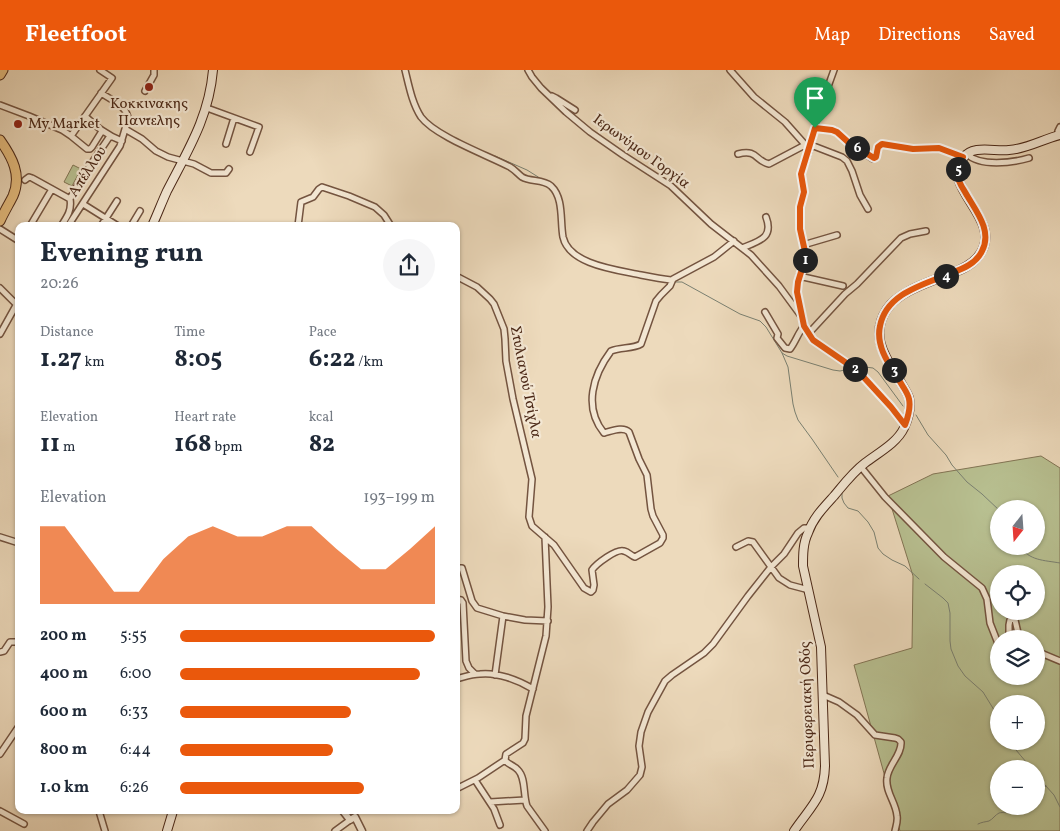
<!DOCTYPE html>
<meta charset="utf-8">
<style>
:root{--surface:#fff;--page:#f6f6f7;--text:#1f2937;--muted:#747a83;--accent:#ea580c}
body{margin:0;font-family:Vollkorn,serif;background:var(--page);color:var(--text);height:100vh;display:flex;flex-direction:column;font-size:19px;white-space:nowrap}
*{box-sizing:border-box;margin:0}
p{font-size:16px;color:var(--muted)}
.icon{flex:none;width:28px;height:28px;fill:none;stroke:currentColor;stroke-width:2;stroke-linecap:round;stroke-linejoin:round}
.map{position:relative;flex:1;overflow:hidden}
.panel{position:absolute;left:15px;top:152px;width:445px;height:592px;display:flex;flex-direction:column;background:var(--surface);border-radius:10px;box-shadow:0 1px 4px #0004}
.panel>*{flex:none}
.needle{width:32px;rotate:197deg}
.fabs{position:absolute;left:990px;top:430px;display:grid;gap:10px}
.fabs a{display:grid;place-items:center;width:55px;height:55px;border-radius:50%;background:var(--surface);box-shadow:0 1px 4px #0004;font-size:25px}
.pin{position:absolute;display:grid;place-items:center;width:42px;height:42px;color:#fff;margin:-51px -21px;border-radius:50% 50% 50% 0;rotate:-45deg;box-shadow:0 0 5px #0007}
.pin .icon{rotate:45deg}
.km{position:absolute;width:25px;height:25px;margin:-12px;border-radius:50%;background:#222;color:#fff;font-size:14px;line-height:25px;text-align:center}
.round{display:grid;place-items:center;flex:none;width:52px;height:52px;border-radius:26px;background:var(--page)}
.head{display:flex;align-items:center;justify-content:space-between;height:85px;padding:0 25px}
h1{font-size:28px;font-weight:700;line-height:38px}
.metrics{display:grid;grid-template-columns:repeat(3,1fr);gap:8px;height:85px;padding:5px 25px}
.metrics div{display:grid;align-content:center}
.metrics b{font-size:25px;font-weight:700}
.metrics small{font-size:14px;font-weight:400}
.metrics p{font-size:14px}
.chart{height:140px;padding:10px 25px}
.chart p{display:flex;justify-content:space-between}
.chart svg{width:100%;height:90px;margin-top:5px;fill:var(--accent);opacity:.7}
ul{padding:0 25px;list-style:none;font-size:16px}
li{display:grid;grid-template-columns:80px 60px 1fr;align-items:center;height:38px}
li i{height:12px;border-radius:6px;background:var(--accent)}
header{display:flex;align-items:center;gap:30px;box-sizing:border-box;height:70px;padding:0 25px;background:var(--accent);color:#fff}
header strong{font-size:24px}
nav{display:flex;gap:28px;margin-inline-start:auto;font-size:18px}
.map>svg:first-child{display:block}
</style>
<header>
<strong>Fleetfoot</strong>
<nav><a>Map</a><a>Directions</a><a>Saved</a></nav>
</header>
<div class="map">
<svg width="1060" height="761" viewBox="0 0 1060 761">
<rect width="100%" height="100%" fill="#eddabc"/>
<filter id="stains"><feTurbulence type="fractalNoise" baseFrequency=".004" numOctaves="4"/><feColorMatrix values="0 0 0 0 .2 0 0 0 0 .09 0 0 0 0 .02 0 0 0 .5 -.17"/></filter>
<radialGradient id="worn" r=".72"><stop offset=".6" stop-color="#630" stop-opacity="0"/><stop offset="1" stop-color="#630" stop-opacity=".3"/></radialGradient>
<path fill="#b8c091" stroke="#827454" fill-rule="evenodd" d="M73 95 81 99 72 116 64 112Z
M1041 386 1060 398V761H900L854 595 912 578 913 506 888 426 933 404ZM999 439H1036V476H999ZM999 504H1036V541H999ZM999 569H1036V606H999ZM999 634H1036V671H999ZM999 699H1036V736H999Z"/>
<g fill="none" stroke-linecap="round" stroke-linejoin="round">
<path stroke="#7a8071" stroke-width="1" d="M495 86 527 100 543 110
M564 149 565 162
M662 211 670 212
M674 212H682L740 244 760 251 766 257 782 283 787 286 833 300 840 301 849 299
M782 283 788 297 793 334 795 342 798 350 812 369 838 407
M857 296 873 298 878 302 903 336
M916 345 928 365 946 385 952 395 967 412 982 424 999 440
M842 423V428L844 433 848 438 858 441 868 452 874 462 878 478 883 484 892 490 905 496 919 509
M1019 476C1030 491 1043 490 1060 493
M925 514 943 528 948 533 950 543V571L951 579 958 596 965 606 983 622 999 648
M1010 671 1016 680 1032 699
M1036 705 1054 725 1060 737
M1036 723 1046 716
M978 754C982 752 985 752 989 751 993 749 995 745 999 743 1008 741 1011 747 1017 736"/>
<g stroke="#745440" stroke-width="8">
<path id="minor" d="M405 0C409 16 412 33 421 47 435 66 487 85 510 97 515 100 518 104 522 107 530 112 543 109 551 116 564 128 560 151 563 167 569 195 618 200 641 205 651 207 661 209 671 210
M528 0 532 7 541 18 566 42 590 62 623 85 671 116 711 154 751 185 779 216 801 246
M730 0 754 27 785 52 809 79
M834 0 825 25 819 38 811 75 801 104 804 122 800 137V159L806 186 798 212V227L804 256 813 270 858 301 891 337 905 355
M145 21 154 5V0
M552 26 556 28 575 40
M0 35 29 46 62 60 71 66 87 79H90L92 77 102 61
M207 38 259 57 250 82
M85 46C97 57 106 65 122 71
M815 58 832 60 837 61 848 72 873 89 876 87 878 77 882 74 913 79 939 78 963 87
M125 59 142 69 156 81 168 87 194 94 211 103H226L229 99
M1058 65V61L1060 57
M71 66 112 8 100 0
M226 74 234 48
M811 75 842 87 847 91 852 101 860 125 868 139
M738 84C758 79 755 91 769 94L805 75
M967 84C980 97 1012 93 1029 88
M25 110 29 107 32 108 70 129
M83 134 118 156
M30 156 52 119
M61 156C67 147 72 140 70 129 81 107 96 87 110 66
M68 156 120 76 128 49C128 37 110 29 101 23
M101 156 117 131
M131 156 140 141
M298 156 301 132 313 127 319 119 322 117 349 126 375 137 384 145 391 156
M0 159 19 171
M803 175 837 165
M742 178C759 171 774 168 766 147
M456 206 477 217 490 229 494 234 504 259 505 269 506 291 513 329 532 409 529 447 532 456 554 475 584 518 591 522 593 520 594 515 592 500C596 494 617 478 624 481 629 482 631 486 635 487L660 473 663 468V465L653 446 651 439 647 405 639 389 629 362C623 356 612 361 604 363 583 337 593 305 611 281 621 277 633 279 641 274L656 231 661 225 670 216 673 209 714 187 734 171
M799 206 843 216
M0 218 19 237
M765 242 778 264 777 268 785 278 790 279C796 271 798 263 804 256
M809 263 845 224 857 214 901 168 910 164 926 161
M0 264 19 230
M861 397 885 427 944 487 982 518 987 529 990 553 999 576
M0 467 19 473
M545 467 548 537 546 566 526 646 525 669 523 673 506 684 505 690C508 695 514 695 518 700 526 708 523 725 527 736L545 761
M736 477 748 471 753 472 779 508 790 515 809 520
M456 498H462L472 531 477 538 503 546 525 550 548 551
M456 529 461 530 463 533 466 591 469 598 475 604
M1009 569V555L1010 550 1013 549 1015 550 1018 563 1022 569
M1036 581 1060 591
M0 582 4 581 10 572H19
M495 605 503 546
M456 609C464 607 472 604 480 604 497 602 518 610 533 619
M823 625 839 632 857 645 875 665 895 668 898 669 901 672C902 685 888 695 887 708 885 722 896 732 897 746 898 751 896 756 895 761
M0 684 19 656
M475 710 494 739 500 755
M456 719 478 708 505 690
M490 732 525 730
M0 741 24 754
M99 741 105 761
M335 761 350 750
M587 761 593 752 608 734 627 720 640 705 642 697 639 676 641 662 648 642 665 611 672 605 704 583 713 574 748 526 771 497 784 484 798 463 804 458H810"/>
</g>
<g stroke="#745440" stroke-width="9">
<path id="tertiary" d="M343 741 350 750 355 747 362 761"/>
</g>
<g stroke="#4b2817" stroke-width="10">
<path id="secondary" d="M152 156C157 145 162 132 167 121 188 80 209 47 213 0
M167 761 173 741
M794 761C811 736 824 728 825 696L821 577 803 496C803 485 803 473 808 463 813 448 824 437 834 426 844 414 853 402 865 393 878 383 897 373 904 358 908 349 911 337 909 328 907 322 903 317 900 311 886 288 869 266 887 239 899 221 930 212 949 204 961 200 973 195 980 184 1004 149 939 117 963 88 973 74 995 82 1009 80 1027 79 1043 69 1060 65"/>
</g>
<g stroke="#4b2817" stroke-width="11">
<path id="primary" d="M0 5 3 0
M0 70C12 87 22 105 13 126 9 134 4 142 0 151"/>
</g>
<use href="#minor" stroke="#f3e7d3" stroke-width="5"/>
<use href="#tertiary" stroke="#f3e7d3" stroke-width="6"/>
<use href="#secondary" stroke="#f3e7d3" stroke-width="8"/>
<use href="#primary" stroke="#e6bd7e" stroke-width="9"/>
</g>
<g fill="none" stroke-linecap="round" stroke-linejoin="round">
<g stroke="#fff" stroke-width="10">
<path id="route" d="M815 58 832 60 837 62 848 72 874 88 876 87 878 77 882 74 913 79 939 78 963 87C960 91 958 96 957 101 957 109 961 116 965 122 975 140 993 160 982 181 976 194 962 199 949 204 922 215 886 224 880 256 875 278 892 298 902 315 905 320 908 324 909 329 911 338 908 347 905 355L891 337 858 301 813 270 804 256 797 222 798 212 806 186 800 159V137L804 122 801 104Z"/>
</g>
<use href="#route" stroke="#ea580c" stroke-width="6"/>
</g>
<g fill="#8f2418" stroke="#f3e7d3" stroke-width="2">
<circle cx="149" cy="17" r="5"/>
<circle cx="18" cy="54" r="5"/>
</g>
<g text-anchor="middle" dominant-baseline="central" stroke-width="4.5" stroke-linejoin="round" paint-order="stroke">
<g font-size="15" fill="#4b2817" stroke="#f3e7d3">
<text x="149" y="34">Κοκκινακης<tspan x="149" dy="17">Παντελης</tspan></text>
<text x="28" y="54" text-anchor="start">My Market</text>
</g>
<g font-size="15" fill="#4b2817" stroke="#f3e7d3">
<text transform="translate(641 82) rotate(36)">Ιερωνύμου Γοργία</text>
<text transform="translate(88 102) rotate(-57)">Απέλλου</text>
<text transform="translate(525 312) rotate(79)">Στυλιανού Τσίχλα</text>
<text transform="translate(808 635) rotate(-92)">Περιφερειακή Οδός</text>
</g>
</g>
<rect width="100%" height="100%" filter="url(#stains)"/>
<rect width="100%" height="100%" fill="url(#worn)"/>
</svg>
<div class="fabs">
<a><svg class="needle" viewBox="-14 -14 28 28"><path d="M0-13l5 13h-10z" fill="#e53935"/><path d="M0 13l5-13h-10z" fill="#747a83"/></svg></a>
<a><svg class="icon" aria-label="locate" viewBox="0 0 24 24"><circle cx="12" cy="12" r="6"/><path d="M12 2v4M12 18v4M2 12h4M18 12h4"/></svg></a>
<a><svg class="icon" aria-label="layers" viewBox="0 0 24 24"><path d="M12 4l9 5-9 5-9-5zM3 14l9 5 9-5"/></svg></a>
<a>+</a>
<a>−</a>
</div>
<div class="pin" style="left:815px;top:58px;background:#1e9e55"><svg class="icon" aria-label="arrive" viewBox="0 0 24 24"><path d="M6 21V4h12l-3 4 3 4H6"/></svg></div>
<b class="km" style="left:805px;top:190px">1</b>
<b class="km" style="left:855px;top:299px">2</b>
<b class="km" style="left:894px;top:300px">3</b>
<b class="km" style="left:946px;top:206px">4</b>
<b class="km" style="left:958px;top:99px">5</b>
<b class="km" style="left:857px;top:78px">6</b>
<section class="panel">
<div class="head"><div><h1>Evening run</h1><p>20:26</p></div><a class="round"><svg class="icon" aria-label="share" viewBox="0 0 24 24"><path d="M12 15V3M7 8l5-5 5 5M5 13v7h14v-7"/></svg></a></div>
<div class="metrics">
<div><p>Distance</p><b>1.27<small> km</small></b></div>
<div><p>Time</p><b>8:05</b></div>
<div><p>Pace</p><b>6:22<small> /km</small></b></div>
</div>
<div class="metrics">
<div><p>Elevation</p><b>11<small> m</small></b></div>
<div><p>Heart rate</p><b>168<small> bpm</small></b></div>
<div><p>kcal</p><b>82</b></div>
</div>
<div class="chart"><p><span>Elevation</span>193–199 m</p>
<svg viewBox="0 0 160 44" preserveAspectRatio="none"><path d="M0 44V6L10 6L20 22L30 38L40 38L50 22L60 11L70 6L80 11L90 11L100 6L110 6L120 17L130 27L140 27L150 17L160 6V44z"/></svg>
</div>
<ul>
<li><b>200 m</b>5:55<i style="width:100%"></i></li>
<li><b>400 m</b>6:00<i style="width:94%"></i></li>
<li><b>600 m</b>6:33<i style="width:67%"></i></li>
<li><b>800 m</b>6:44<i style="width:60%"></i></li>
<li><b>1.0 km</b>6:26<i style="width:72%"></i></li>
</ul>
</section>
</div>
